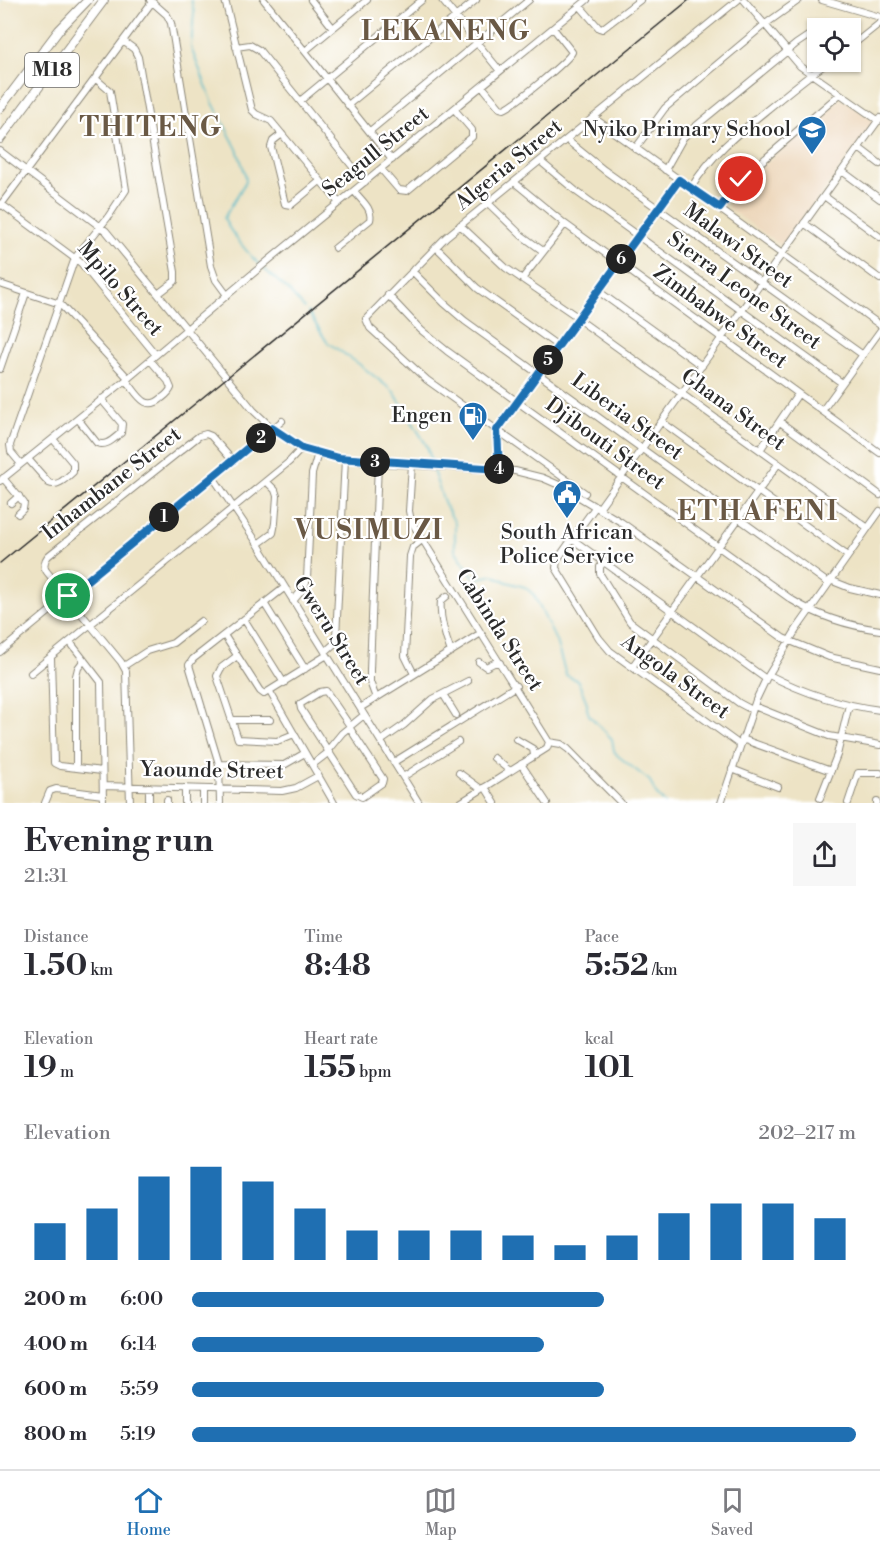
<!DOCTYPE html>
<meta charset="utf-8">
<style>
:root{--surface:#fff;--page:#f7f7f7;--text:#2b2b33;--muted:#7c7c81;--line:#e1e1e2;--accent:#1f6fb2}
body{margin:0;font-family:"Libre Bodoni",serif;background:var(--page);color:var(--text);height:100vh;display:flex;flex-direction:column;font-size:22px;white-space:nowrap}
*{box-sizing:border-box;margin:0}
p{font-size:20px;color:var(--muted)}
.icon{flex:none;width:33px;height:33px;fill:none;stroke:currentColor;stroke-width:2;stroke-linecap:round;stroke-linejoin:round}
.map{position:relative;height:803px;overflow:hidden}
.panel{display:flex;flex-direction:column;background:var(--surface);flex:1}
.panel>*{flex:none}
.fabs{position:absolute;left:807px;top:18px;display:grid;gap:12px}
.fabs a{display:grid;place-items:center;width:54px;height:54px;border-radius:0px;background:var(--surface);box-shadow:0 2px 4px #0004;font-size:30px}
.pin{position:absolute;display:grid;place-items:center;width:51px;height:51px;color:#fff;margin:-26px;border:3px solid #fff;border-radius:50%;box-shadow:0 2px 6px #0007}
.km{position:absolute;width:30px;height:30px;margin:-15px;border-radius:50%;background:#222;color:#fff;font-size:16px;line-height:30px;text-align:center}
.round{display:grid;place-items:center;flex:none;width:63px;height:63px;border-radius:0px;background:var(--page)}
.headline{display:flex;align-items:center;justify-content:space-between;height:102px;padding:0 24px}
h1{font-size:33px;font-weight:700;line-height:45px}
.stats{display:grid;grid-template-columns:repeat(3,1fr);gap:9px;height:102px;padding:6px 24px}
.stats div{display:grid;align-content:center}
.stats b{font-size:30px;font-weight:700}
.stats small{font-size:16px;font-weight:400}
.stats p{font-size:16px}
.chart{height:168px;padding:12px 24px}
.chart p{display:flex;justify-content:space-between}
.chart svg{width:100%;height:108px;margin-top:6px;stroke:var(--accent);stroke-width:6}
ul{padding:0 24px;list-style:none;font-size:20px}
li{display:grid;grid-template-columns:96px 72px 1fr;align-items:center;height:45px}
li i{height:15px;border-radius:8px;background:var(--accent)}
.menu{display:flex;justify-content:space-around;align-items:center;height:84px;border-top:2px solid var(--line);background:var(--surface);font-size:16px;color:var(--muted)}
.menu a{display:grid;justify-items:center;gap:3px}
.menu .selected{color:var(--accent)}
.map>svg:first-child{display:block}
</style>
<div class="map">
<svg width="880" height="803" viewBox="0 0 880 803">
<rect width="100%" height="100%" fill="#fff"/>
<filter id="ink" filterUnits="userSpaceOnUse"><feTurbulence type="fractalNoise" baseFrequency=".0167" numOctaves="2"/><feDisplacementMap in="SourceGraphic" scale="12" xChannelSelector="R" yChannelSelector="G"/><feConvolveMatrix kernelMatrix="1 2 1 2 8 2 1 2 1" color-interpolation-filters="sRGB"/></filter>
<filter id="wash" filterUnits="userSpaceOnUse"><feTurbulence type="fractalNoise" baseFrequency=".008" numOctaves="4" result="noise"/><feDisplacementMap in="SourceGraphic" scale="24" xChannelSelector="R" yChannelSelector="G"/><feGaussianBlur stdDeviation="1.35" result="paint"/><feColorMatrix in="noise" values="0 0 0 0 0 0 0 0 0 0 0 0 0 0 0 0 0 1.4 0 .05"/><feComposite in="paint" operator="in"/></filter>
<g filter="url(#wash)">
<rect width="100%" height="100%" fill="#ede3c5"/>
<path fill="#edd7bb" d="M839 100H844L871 119 872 125 785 244H779L729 209 728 205 741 185Z"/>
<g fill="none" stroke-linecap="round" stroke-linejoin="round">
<path stroke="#4db8c9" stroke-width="1.5" d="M191 0 194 12 191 48 213 103 237 149 245 173 246 181 224 218C228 230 251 257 261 266
M0 1 1 0
M264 269 288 290 304 308
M308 312 327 342 359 364 394 392 427 446 432 463
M432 468 445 505 455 523V550L473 576 480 578 493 575 507 582 525 587 534 595 556 641 566 675 578 681 587 703V709L589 715 612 739 614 751 618 756 650 781 656 794 665 803"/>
</g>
</g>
<g filter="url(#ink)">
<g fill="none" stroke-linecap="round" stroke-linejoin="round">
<g stroke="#8c8778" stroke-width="8">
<path id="minor" d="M150 0 167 15 171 23 211 266 216 280 227 295
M225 0 252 110 256 114 271 121 339 203
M264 0 392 160
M311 0 333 28
M442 0 500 71
M744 0 800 66 879 121
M822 0 880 17
M580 6 599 28 602 29 640 0
M123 41 134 49 138 57 175 272V281L158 294
M236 47 250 45 259 50 365 182
M850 47 880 23
M305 51 367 0
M482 86 500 108 504 109C514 105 569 60 572 52L553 28
M300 101 422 0
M348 105 476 0
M594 118 880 325
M370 131 529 0
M282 134 273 141 271 147 285 204 291 205 320 181
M567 140 604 170 863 355
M859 148 880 164
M635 149 665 108 764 25 799 0
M0 151 106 231 254 411 272 428 296 445 333 457 378 463 515 471 543 478 559 485 621 522 783 638 829 657 880 668
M540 161 577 192 842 383
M381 169 399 190 407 191 472 137V130L454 109
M665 170 683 138 691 130 796 44 808 36H818
M842 171 880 199
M514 182 565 224 880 453
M691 188C713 152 741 131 773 105 791 90 809 75 829 62
M824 196 880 237
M488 203 521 235 543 251
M1 204 81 263 156 355
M0 206 152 2
M720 209 745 176 840 94
M804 223 880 279
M460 225 506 268 579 318
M436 247 477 288 558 346
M335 248 370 220C373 209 361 200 354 191
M412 271 444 303 465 321 828 583
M522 279 565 224
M0 284 60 304 128 378
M598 291 702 366
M388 295 421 330 447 351 792 600C818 616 850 626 880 630
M578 319 868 528
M0 369 26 293
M126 380C137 393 145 413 162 398 166 395 169 393 171 388L168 381 150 360
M822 411 880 331
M78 419 97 443C107 447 114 438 121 433L122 424 101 399
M662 422 848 556
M780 422 880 495
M760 450 798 394
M28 459 49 483C58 487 66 478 73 472V463L53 439
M21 464 11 452 10 445 75 258 108 217 126 190 110 91 96 79
M412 464 409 511 411 521 549 742 547 748 460 803
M499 469 497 430 679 180
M213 477 258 544 419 803
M3 478 24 503 23 509 18 514
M0 481 126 380 269 260 587 0
M585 493 427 380 370 328 366 319 446 237 738 0
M11 503 19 496
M596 506 572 539 766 679
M599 508 880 118
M572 539 557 560 556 568 599 638 610 651 740 745
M258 544 273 533 275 523 277 496 275 490 266 481
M604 561 600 567V574L630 622 739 703 752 710
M830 580 850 588 880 595
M447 596 441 601C439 617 445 636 451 652
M293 601 304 588 307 579 312 474 318 453
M264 603 305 669
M244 619 284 683
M224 635 260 691 264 694 327 655
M70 642 101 682 103 803
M0 652 282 421
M325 652 335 643 336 637 345 459
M237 656 221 668 217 676 238 739 277 741 294 734
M51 658 54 763 60 766 102 771
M479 662 486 667 494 663H500
M124 666 147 651 173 643 201 621
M632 667 778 464
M31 673 289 462 302 448
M414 674 405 656 410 556 413 547 422 540
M769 675C804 693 841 705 880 710
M270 692 334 803
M443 694 456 715
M376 698 370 682V670L378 463
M754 706 829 736 880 745
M360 708 481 633
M231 720H270
M349 727 383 779 382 783 362 797 356 794 301 709 300 704 320 692 326 691 350 726
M516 739 533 749 534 755
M742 739 831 771
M381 741 404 725 433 699 468 681
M549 742 561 744 568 749 621 803
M328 750 342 733 364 715
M494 758 510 771
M394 762 516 686
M219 764 284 765 305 753
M521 764 547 803
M312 765 329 752
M76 768V676L78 668 84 660
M732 769 778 787
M459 773 481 789
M403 777 458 742
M103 786 282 791 296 788 318 776
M149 787V803
M485 787 495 803
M185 788V803
M203 789V803
M820 798 837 755 849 705
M167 800V803
M45 803 50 791 56 789 103 795
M130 803 126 671 121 662 47 572C43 567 44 561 48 556L199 436 206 434 211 436 233 461
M220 803 219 764 189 665 193 659 284 588
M721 803 756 700 766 679 796 630 880 511
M848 803 858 773H880
M877 803V802"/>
</g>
<g stroke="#8c8778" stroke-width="10">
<path id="major" d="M0 108 59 30 88 0
M0 139 104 0"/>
</g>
<use href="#minor" stroke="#fff" stroke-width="6"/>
<use href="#major" stroke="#fff" stroke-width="8"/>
<path stroke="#2b2b2b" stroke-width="1.5" d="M0 563 689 0"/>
</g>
</g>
<g fill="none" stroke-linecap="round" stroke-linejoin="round" filter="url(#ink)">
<g stroke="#fff" stroke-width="12">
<path id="route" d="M68 596 272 428 302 448 338 458 499 469 497 430 679 180 720 208 741 179"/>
</g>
<use href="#route" stroke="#1f6fb2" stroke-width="8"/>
</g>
<defs>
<g id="school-pin" transform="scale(1.5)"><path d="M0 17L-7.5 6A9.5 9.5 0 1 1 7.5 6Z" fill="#1f6fb2" stroke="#fff"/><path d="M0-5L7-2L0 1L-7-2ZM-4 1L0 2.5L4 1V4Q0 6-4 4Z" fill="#fff"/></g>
<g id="fuel-pin" transform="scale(1.5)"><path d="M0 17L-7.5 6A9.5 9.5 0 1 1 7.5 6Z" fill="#1f6fb2" stroke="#fff"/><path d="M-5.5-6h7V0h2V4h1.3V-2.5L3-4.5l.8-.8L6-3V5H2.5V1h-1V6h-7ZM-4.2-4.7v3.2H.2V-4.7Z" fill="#fff"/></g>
<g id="civic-pin" transform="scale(1.5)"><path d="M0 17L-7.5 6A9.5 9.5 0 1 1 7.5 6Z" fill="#1f6fb2" stroke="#fff"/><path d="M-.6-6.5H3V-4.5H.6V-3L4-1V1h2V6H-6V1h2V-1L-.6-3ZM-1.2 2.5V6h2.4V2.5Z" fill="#fff"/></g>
</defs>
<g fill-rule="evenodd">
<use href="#school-pin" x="812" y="130"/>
<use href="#fuel-pin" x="473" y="416"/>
<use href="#civic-pin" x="567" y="494"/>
</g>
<g text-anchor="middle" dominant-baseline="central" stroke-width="4.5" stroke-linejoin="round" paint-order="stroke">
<rect fill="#fff" stroke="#6b6b6b" stroke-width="1.5" x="25" y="53" width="54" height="34" rx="4.5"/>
<g font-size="20" font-weight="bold" fill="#2b2b2b">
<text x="52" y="70">M18</text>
</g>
<g font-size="21" fill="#2b2b2b" stroke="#fff" text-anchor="end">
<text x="791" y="130">Nyiko Primary School</text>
<text x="452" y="416">Engen</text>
<text x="567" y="533" text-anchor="middle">South African<tspan x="567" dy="24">Police Service</tspan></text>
</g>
<g font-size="21" fill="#2b2b2b" stroke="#fff">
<text transform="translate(376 152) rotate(-39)">Seagull Street</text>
<text transform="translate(509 165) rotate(-39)">Algeria Street</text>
<text transform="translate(738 246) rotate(36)">Malawi Street</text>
<text transform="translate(120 289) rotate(49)">Mpilo Street</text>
<text transform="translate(744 291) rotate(36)">Sierra Leone Street</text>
<text transform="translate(720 317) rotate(36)">Zimbabwe Street</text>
<text transform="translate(733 410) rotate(36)">Ghana Street</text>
<text transform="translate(627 417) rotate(36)">Liberia Street</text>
<text transform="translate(605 444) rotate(36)">Djibouti Street</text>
<text transform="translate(112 484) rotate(-38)">Inhambane Street</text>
<text transform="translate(499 630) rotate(57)">Cabinda Street</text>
<text transform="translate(331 631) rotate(58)">Gweru Street</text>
<text transform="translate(675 677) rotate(36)">Angola Street</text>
<text transform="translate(212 771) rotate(1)">Yaounde Street</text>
</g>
<g font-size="27" font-weight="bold" letter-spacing="1.5" fill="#6a5945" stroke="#fff">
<text x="446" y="32">LEKANENG</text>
<text x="151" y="128">THITENG</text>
<text x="758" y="512">ETHAFENI</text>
<text x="369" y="531">VUSIMUZI</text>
</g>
</g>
</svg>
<div class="fabs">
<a><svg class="icon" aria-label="locate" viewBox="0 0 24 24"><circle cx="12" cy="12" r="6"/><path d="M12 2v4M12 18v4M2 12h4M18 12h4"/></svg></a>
</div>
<div class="pin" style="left:68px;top:596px;background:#1e9e55"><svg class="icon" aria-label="arrive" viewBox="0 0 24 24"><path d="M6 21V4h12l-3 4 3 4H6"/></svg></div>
<div class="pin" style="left:741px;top:179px;background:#d93025"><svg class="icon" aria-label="check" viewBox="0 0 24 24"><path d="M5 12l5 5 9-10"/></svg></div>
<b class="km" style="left:164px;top:517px">1</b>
<b class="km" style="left:261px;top:438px">2</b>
<b class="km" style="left:375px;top:462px">3</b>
<b class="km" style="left:499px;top:469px">4</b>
<b class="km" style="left:548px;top:360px">5</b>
<b class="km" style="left:621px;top:259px">6</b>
</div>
<section class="panel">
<div class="headline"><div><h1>Evening run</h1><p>21:31</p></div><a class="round"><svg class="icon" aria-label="share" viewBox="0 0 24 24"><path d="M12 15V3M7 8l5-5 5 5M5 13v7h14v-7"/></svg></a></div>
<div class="stats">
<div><p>Distance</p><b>1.50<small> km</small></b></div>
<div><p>Time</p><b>8:48</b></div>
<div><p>Pace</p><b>5:52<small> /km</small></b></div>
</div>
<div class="stats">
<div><p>Elevation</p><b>19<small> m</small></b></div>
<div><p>Heart rate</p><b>155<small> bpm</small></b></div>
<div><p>kcal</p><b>101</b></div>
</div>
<div class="chart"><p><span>Elevation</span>202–217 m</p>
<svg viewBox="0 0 160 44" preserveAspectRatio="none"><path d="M5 44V29M15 44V23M25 44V10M35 44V6M45 44V12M55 44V23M65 44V32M75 44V32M85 44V32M95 44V34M105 44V38M115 44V34M125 44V25M135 44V21M145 44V21M155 44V27"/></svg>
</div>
<ul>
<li><b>200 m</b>6:00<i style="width:62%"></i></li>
<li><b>400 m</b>6:14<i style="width:53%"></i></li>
<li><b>600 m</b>5:59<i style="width:62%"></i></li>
<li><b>800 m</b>5:19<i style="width:100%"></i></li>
</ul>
</section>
<nav class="menu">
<a class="selected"><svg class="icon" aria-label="home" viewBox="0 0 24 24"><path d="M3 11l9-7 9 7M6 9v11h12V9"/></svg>Home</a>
<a><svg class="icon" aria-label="map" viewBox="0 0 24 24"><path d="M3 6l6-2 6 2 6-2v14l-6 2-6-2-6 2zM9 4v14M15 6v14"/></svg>Map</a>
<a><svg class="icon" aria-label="saved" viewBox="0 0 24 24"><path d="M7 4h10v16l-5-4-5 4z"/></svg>Saved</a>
</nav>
